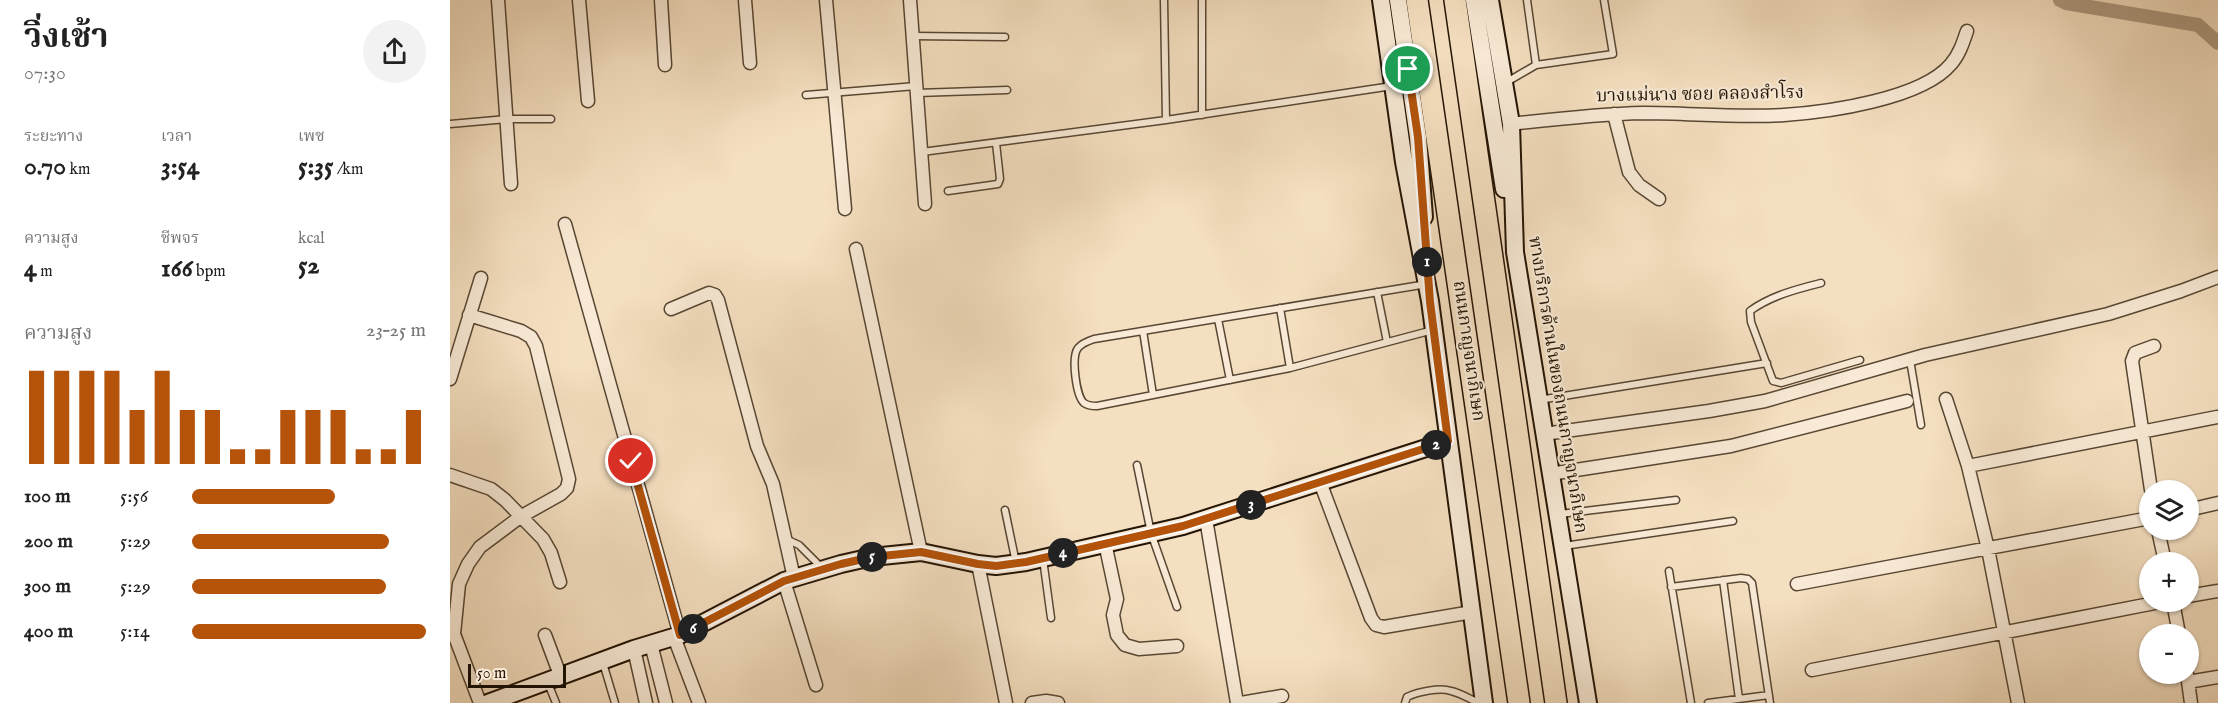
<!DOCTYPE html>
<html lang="th">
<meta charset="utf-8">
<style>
:root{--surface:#fff;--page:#f2f2f2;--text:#222;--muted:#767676;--accent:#b45309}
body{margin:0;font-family:"IM FELL English","Noto Serif Thai",serif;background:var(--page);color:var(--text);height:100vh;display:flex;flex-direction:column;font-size:22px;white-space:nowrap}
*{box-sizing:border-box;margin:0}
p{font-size:20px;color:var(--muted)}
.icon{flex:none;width:33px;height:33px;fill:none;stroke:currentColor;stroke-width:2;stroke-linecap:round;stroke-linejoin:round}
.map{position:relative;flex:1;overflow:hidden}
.details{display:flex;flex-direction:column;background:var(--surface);width:450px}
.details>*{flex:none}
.tools{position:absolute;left:1689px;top:480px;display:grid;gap:12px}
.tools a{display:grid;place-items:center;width:60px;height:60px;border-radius:50%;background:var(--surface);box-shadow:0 2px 4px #0004;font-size:30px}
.scale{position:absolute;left:18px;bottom:15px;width:98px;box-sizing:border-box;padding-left:6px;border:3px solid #241404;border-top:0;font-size:16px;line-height:21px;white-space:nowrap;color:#241404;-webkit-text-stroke:4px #f8ead6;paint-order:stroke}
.pin{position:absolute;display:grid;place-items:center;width:51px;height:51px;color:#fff;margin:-26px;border:3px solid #fff;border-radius:50%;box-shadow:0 2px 6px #0007}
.km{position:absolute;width:30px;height:30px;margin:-15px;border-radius:50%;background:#222;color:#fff;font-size:16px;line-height:30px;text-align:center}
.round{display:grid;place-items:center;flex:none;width:63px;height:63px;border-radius:32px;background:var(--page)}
.overview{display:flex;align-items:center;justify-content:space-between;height:102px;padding:0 24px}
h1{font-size:33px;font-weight:700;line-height:45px}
.stats{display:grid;grid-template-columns:repeat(3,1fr);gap:9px;height:102px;padding:6px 24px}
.stats div{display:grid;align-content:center}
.stats b{font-size:26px;font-weight:700}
.stats small{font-size:16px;font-weight:400}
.stats p{font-size:16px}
.chart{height:168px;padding:12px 24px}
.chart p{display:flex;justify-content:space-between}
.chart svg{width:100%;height:108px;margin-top:6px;stroke:var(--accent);stroke-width:6}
ul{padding:0 24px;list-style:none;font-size:20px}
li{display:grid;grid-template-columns:96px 72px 1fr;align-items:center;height:45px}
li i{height:15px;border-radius:8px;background:var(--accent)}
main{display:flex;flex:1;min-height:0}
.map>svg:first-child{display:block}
</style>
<main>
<section class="details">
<div class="overview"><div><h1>วิ่งเช้า</h1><p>07:30</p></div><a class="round"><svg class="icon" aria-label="share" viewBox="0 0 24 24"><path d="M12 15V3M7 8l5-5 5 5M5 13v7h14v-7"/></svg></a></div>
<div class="stats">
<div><p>ระยะทาง</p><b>0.70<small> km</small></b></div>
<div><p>เวลา</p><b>3:54</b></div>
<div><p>เพซ</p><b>5:35<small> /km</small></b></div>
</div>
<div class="stats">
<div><p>ความสูง</p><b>4<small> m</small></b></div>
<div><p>ชีพจร</p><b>166<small> bpm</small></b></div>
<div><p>kcal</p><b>52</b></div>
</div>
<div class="chart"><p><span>ความสูง</span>23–25 m</p>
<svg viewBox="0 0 160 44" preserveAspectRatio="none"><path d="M5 44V6M15 44V6M25 44V6M35 44V6M45 44V22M55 44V6M65 44V22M75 44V22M85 44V38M95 44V38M105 44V22M115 44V22M125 44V22M135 44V38M145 44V38M155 44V22"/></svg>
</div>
<ul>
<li><b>100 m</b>5:56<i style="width:61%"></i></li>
<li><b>200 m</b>5:29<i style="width:84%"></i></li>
<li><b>300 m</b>5:29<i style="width:83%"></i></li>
<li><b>400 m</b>5:14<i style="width:100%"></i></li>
</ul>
</section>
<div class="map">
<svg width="1768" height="703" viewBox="0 0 1768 703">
<rect width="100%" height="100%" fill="#f4dfc0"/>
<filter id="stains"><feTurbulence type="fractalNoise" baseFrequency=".00333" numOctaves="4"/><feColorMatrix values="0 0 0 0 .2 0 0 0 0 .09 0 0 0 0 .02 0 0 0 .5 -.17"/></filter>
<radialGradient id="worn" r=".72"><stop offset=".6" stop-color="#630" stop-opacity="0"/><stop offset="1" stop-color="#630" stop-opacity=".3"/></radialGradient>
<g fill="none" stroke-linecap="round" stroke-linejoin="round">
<path stroke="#ad9a80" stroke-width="14" d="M1610 0 1616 3 1748 25 1768 43"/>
<g stroke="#584733" stroke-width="9">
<path id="lane" d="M714 0 716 120
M1077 0 1086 65
M463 36 555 37
M1055 83 1086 65 1163 54 1154 0
M467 93 557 90
M356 95 466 86
M752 115V0
M0 124 57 119H101
M472 152 716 120 942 86
M498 191 548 184 550 179 546 143
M1371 283C1347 289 1320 296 1300 311L1301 322 1323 381 1331 383 1410 360
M977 284 644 339C638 341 632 343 628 348 621 357 626 396 634 403 638 406 643 406 647 406L840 368 983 330
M927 292 937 342
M830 308 840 368
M768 319 780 380
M693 331 703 395
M1460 360 1471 425
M1089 400 1317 363
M687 465 701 533 727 607
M555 510 566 563
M1110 514 1226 500
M336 539 349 545 372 568
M1114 546 1283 521
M593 559 601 618
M1219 571 1241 703
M1273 580 1289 699
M1221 587 1291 578 1298 579 1302 583 1320 703
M153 663 165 703
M97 681 106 703
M955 703 957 697C967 692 990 687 1001 691 1010 693 1020 699 1029 703
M1258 703 1319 695"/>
</g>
<g stroke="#584733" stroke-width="15">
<path id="street" d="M48 0 61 184
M129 0 138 101
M211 0 215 65
M295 0 300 63
M376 0 395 209
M460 0 475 204
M1164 114 1179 172 1189 185 1209 199
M1061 124C1105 119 1149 114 1193 113 1240 113 1287 118 1334 115 1378 112 1472 99 1501 64 1509 55 1513 43 1517 31
M115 224 230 635
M406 249 471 552
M221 309 259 293 265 295 268 300 307 446 323 484 344 578
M19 315 71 331 81 337 86 346 119 479 117 488 111 494 70 517 30 547 18 564 9 584 4 634 30 703
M0 379 31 278
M1496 399 1518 466 1538 549 1568 703
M1094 434 1259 411 1315 401 1475 355 1658 314 1731 291 1768 277
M1518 466 1767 417
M1100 474 1281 446 1457 401
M0 475 41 489 55 500 93 539 101 553 110 582
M870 482 921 618 926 625 934 627 1022 612
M1701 490 1682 361 1685 353 1704 346
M1738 510 1768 503
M756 519 787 703
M1708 530 1715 562
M655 543 667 599 663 615 667 635 675 645 689 649 727 646
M528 564 556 703
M334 581 366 685
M1347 584 1700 518
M1738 596 1768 591
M1723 602 1729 634
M95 635 110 675
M224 637 249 703
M201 644 216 703
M184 649 196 703
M1362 670 1710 602
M1737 674 1741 703
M1738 682 1768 677
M582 703 596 701 608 703
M791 703 832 696"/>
</g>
<g stroke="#241404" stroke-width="20">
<path id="secondary" d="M931 0 954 162 980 301 1034 703
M948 0 968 137 974 217
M1024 0 1054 189
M1040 0 1061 124 1065 252 1138 703
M38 703 184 649 230 635 334 581 391 564 422 557 471 552 528 564 546 566 576 562 733 526 998 441"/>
</g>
<g stroke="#241404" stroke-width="24">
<path id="highway" d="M967 0 1069 703
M1005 0 1106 703"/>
</g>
<use href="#lane" stroke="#f8ead6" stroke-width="6"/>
<use href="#street" stroke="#f8ead6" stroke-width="12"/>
<use href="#secondary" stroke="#f8ead6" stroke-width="16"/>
<use href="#highway" stroke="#f4dfc0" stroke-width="21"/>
</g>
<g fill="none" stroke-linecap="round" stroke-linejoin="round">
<g stroke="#fff" stroke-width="12">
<path id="route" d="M181 461 230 635 334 581 391 564 422 557 471 552 528 564 546 566 576 562 733 526 998 441 980 302 968 137 958 69"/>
</g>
<use href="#route" stroke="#b45309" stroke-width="8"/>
</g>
<g text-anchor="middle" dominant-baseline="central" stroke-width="4.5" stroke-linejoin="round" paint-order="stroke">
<g font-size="18" fill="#241404" stroke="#f8ead6">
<text transform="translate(1250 95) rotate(-1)">บางแม่นาง ซอย คลองสำโรง</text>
<text transform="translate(1018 351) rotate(82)">ถนนกาญจนาภิเษก</text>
<text transform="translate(1107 385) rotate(81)">ทางบริการด้านในของถนนกาญจนาภิเษก</text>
</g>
</g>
<rect width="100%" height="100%" filter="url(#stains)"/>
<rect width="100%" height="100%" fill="url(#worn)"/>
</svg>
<div class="tools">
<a><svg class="icon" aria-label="layers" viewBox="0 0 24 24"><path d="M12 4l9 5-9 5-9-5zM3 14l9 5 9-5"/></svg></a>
<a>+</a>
<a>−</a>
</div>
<div class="scale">50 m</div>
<div class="pin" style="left:958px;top:69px;background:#1e9e55"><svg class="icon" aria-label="arrive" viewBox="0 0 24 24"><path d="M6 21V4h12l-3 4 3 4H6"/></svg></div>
<div class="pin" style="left:181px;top:461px;background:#d93025"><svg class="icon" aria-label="check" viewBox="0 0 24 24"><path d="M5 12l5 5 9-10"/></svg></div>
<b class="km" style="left:977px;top:262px">1</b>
<b class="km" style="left:986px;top:445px">2</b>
<b class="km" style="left:801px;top:505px">3</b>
<b class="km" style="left:613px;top:553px">4</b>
<b class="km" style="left:422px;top:557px">5</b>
<b class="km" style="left:243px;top:629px">6</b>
</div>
</main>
